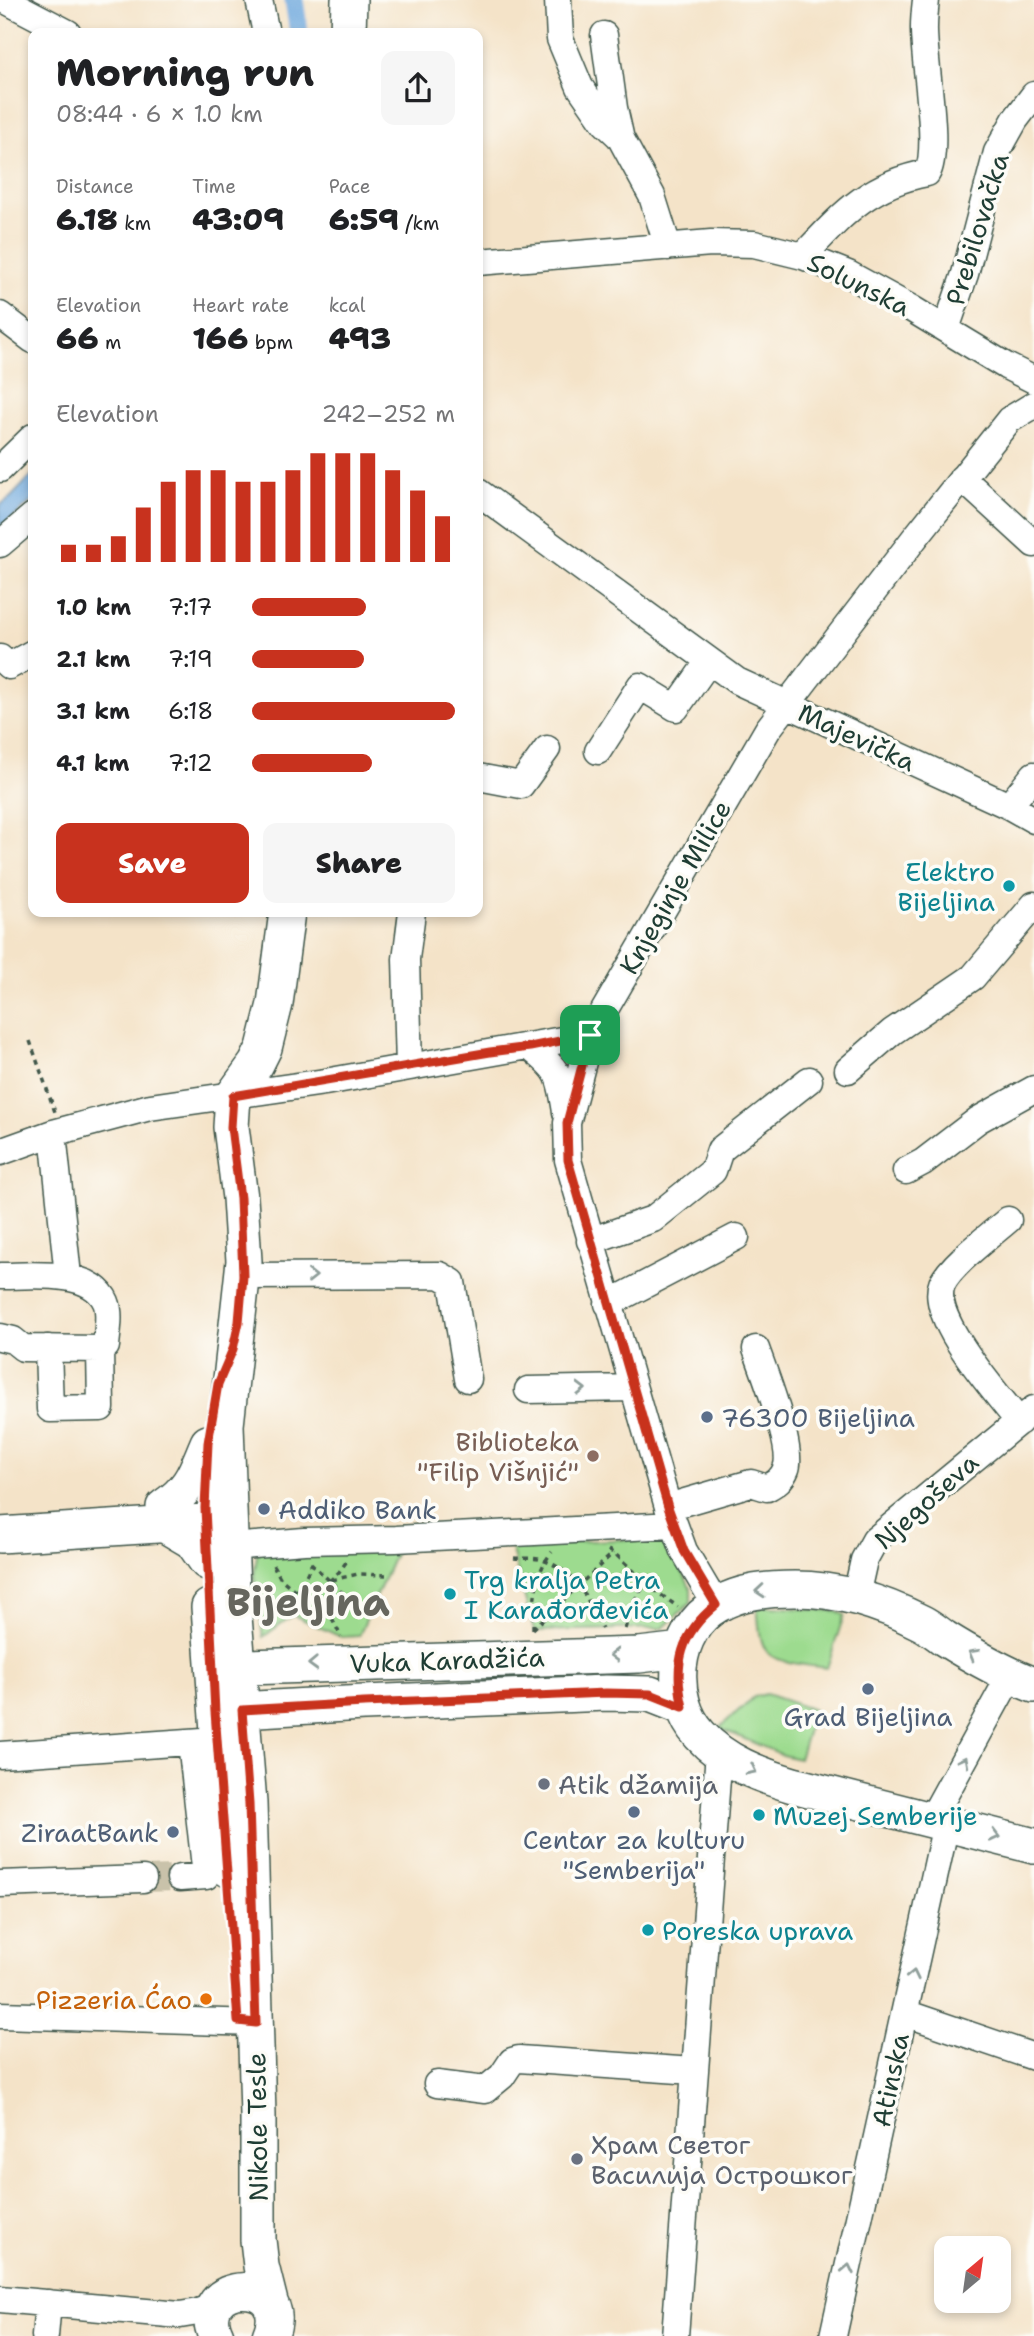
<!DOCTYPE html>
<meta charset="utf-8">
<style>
:root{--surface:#fff;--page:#f6f6f6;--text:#202124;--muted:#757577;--accent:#c8321e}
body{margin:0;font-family:"Shantell Sans",sans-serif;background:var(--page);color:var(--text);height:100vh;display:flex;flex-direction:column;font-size:26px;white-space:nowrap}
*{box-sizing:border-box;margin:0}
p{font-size:23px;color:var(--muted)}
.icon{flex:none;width:38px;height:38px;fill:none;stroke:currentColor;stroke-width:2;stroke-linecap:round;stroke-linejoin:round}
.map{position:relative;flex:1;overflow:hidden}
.details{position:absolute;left:28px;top:28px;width:455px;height:889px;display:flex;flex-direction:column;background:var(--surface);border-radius:14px;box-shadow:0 4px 10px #0003}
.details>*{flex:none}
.needle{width:46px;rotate:29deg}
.controls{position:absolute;left:934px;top:2236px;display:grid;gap:14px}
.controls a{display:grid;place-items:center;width:77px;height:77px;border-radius:14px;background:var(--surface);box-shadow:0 4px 10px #0003;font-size:35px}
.pin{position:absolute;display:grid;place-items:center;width:60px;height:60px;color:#fff;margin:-30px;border-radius:14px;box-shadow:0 4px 10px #0006}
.round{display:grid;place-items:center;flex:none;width:74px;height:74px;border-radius:14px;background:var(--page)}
.overview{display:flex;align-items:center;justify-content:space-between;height:119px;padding:0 28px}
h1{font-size:38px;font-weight:800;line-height:52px}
.figures{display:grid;grid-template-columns:repeat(3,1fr);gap:10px;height:119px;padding:7px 28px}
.figures div{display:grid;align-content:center}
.figures b{font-size:30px;font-weight:800}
.figures small{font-size:19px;font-weight:400}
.figures p{font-size:19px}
.chart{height:196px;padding:14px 28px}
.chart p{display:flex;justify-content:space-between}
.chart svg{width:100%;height:126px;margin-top:7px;stroke:var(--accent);stroke-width:6}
.primary-button{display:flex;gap:14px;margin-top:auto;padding:14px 28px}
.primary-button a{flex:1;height:80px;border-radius:14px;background:var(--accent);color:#fff;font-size:28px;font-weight:800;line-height:80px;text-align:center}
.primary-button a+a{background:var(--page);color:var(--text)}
ul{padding:0 28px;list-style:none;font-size:23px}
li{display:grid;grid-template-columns:112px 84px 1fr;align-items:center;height:52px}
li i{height:18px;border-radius:9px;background:var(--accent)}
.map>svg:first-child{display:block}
</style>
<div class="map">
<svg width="1034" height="2336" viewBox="0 0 1034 2336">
<rect width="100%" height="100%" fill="#fdfcf7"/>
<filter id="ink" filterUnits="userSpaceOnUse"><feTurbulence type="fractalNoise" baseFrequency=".0143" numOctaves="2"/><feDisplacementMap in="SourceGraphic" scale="14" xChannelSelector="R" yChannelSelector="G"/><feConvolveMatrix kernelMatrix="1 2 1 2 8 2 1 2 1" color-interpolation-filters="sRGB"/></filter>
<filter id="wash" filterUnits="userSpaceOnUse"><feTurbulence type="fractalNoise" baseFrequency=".00686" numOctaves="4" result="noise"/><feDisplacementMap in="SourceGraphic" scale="28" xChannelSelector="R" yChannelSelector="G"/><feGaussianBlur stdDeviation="1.57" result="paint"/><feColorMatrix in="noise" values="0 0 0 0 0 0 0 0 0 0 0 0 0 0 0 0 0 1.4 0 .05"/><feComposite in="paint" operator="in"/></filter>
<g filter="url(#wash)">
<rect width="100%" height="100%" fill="#f4e3c8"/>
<path fill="#9ddb8f" stroke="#5e8c62" stroke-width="2" d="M667 1538 691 1590V1602L663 1628 534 1631 510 1544Z
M398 1547 359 1636 341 1637 293 1615 263 1637 254 1575 258 1549Z
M757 1606 836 1611 844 1615 827 1668C813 1666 778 1663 769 1654 758 1643 759 1620 757 1606Z
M766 1694 814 1710 799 1759 782 1755 719 1728 754 1697Z"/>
<path fill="#6da7dd" stroke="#467288" stroke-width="2" d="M33 474V500L0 529V505L11 497Z"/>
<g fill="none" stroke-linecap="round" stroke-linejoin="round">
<path stroke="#6da7dd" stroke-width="19" d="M294 0 299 33"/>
</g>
</g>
<g filter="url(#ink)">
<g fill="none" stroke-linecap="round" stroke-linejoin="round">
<path stroke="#c9c2aa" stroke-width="26" stroke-dasharray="26 13" stroke-linecap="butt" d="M143 1879 180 1878"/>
<g stroke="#3f564a" stroke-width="29">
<path id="minor" d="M5 0 68 33
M259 0 266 33
M558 0 560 39 580 87 605 123 620 137 652 196 668 247
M604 35 614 108 620 135
M803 256C842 215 868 184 927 173 941 149 923 59 924 27 924 18 925 9 926 0
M478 262 711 243 754 244 803 256 848 274 912 309 1006 366 1034 380
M0 315 33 340
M946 329 965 274 997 152 1015 120 1034 95
M0 469 33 437
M962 478 1034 544
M478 492 737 681 1009 806 1034 820
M0 544 33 516
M0 658 9 666 33 653
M598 751 640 686 676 708 709 661
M478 777 521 785 547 749
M1009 806 1034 775
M530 1047C560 1071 560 1074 566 1112
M409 1067 406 959 412 912
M848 1070 892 1032 973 977 1034 905
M53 1133 68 1276
M0 1152 53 1133 150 1107 325 1082 590 1035
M906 1171 923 1162 978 1120 1034 1089
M1008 1220C991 1235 951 1264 942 1284 928 1318 998 1394 1019 1422
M590 1241 653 1219 713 1171 720 1150 809 1080
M0 1276C30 1276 91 1268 106 1302 111 1314 107 1333 106 1346L100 1349 23 1348 13 1340 0 1337
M243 1276 440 1275 452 1282 468 1379
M608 1304 736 1237
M48 1348 50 1409 101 1408 100 1349
M528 1390 633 1388
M668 1507 751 1483 767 1488C776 1483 782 1479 786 1469 794 1450 764 1371 756 1349
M230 1547 304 1541 396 1539 674 1525
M856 1596 864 1560 875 1540 1034 1409
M716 1605 684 1551 668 1507 568 1160 567 1123 590 1035 768 729 914 539 1009 420 1034 405
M0 1755 217 1740
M931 1820 1010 1676
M180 1878 206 1876 191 1742
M0 1884 143 1879
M905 2013 1034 2057
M0 2015 256 2023
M437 2084 485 2090 502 2076 512 2061 519 2059 694 2071
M0 2299 180 2315 198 2312 215 2306
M45 2336 48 2303
M675 2336 719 1752
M833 2336 946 1824"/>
</g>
<g stroke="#3f564a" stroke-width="38">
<path id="major" d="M348 33 349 0
M164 1507C192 1488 195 1473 208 1443
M165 1525 192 1541 207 1562
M0 1535 205 1522 216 1512 227 1495
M209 1607 228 1869
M214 1668 639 1655 682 1650
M1034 1685C1003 1673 973 1656 944 1638 937 1633 930 1627 922 1623 883 1603 839 1589 795 1589 768 1589 741 1591 717 1605 672 1630 667 1699 700 1735 724 1762 760 1775 793 1785L1034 1846
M221 1711 364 1703 606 1693 650 1694 683 1707
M271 2306 261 2266 258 2240V2115L249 1803 232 1592 226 1425 244 1261 240 1198 231 1127 233 1096 256 1064 264 1048 275 1004 287 912
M216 2336C189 2277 296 2274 270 2336"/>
</g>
<path stroke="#3f564a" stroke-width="3.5" stroke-dasharray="5 5" stroke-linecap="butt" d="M30 1041 55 1112
M608 1550 615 1554 657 1592 678 1607
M514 1558C523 1559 534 1557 542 1560 575 1570 589 1600 602 1629
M311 1563 339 1590 369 1614
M273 1565 281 1579 302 1596
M332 1580 358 1574 386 1575
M314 1595 333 1620 341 1637
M303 1604 302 1584 312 1563
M293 1615 339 1572 347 1561
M533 1629C534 1602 534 1573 552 1552
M533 1629 613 1553
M625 1629 632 1604 646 1583"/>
<use href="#minor" stroke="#fff" stroke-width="26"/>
<use href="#major" stroke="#fff" stroke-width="35"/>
</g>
<defs><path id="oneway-chevron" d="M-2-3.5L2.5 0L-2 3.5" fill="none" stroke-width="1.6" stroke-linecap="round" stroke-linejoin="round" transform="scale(1.75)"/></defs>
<g stroke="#8f9e9a">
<use href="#oneway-chevron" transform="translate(312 1276)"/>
<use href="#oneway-chevron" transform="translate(581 1389) rotate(-1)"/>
<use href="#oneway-chevron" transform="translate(760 1591) rotate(175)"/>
<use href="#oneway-chevron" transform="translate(973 1654) rotate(-150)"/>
<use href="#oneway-chevron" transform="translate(614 1655) rotate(180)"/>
<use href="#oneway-chevron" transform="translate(313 1664) rotate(178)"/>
<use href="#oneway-chevron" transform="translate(964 1761) rotate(-62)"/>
<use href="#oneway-chevron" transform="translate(752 1770) rotate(27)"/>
<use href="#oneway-chevron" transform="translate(995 1836) rotate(14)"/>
<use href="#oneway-chevron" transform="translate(913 1975) rotate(-78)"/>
<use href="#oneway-chevron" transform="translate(848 2269) rotate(-78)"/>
</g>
</g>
<g fill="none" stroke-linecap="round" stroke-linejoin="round" filter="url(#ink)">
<g stroke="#fff" stroke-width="14">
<path id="route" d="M590 1035 567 1123 568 1160 668 1507 684 1551 716 1605C681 1633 673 1664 683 1707L650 1694 606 1693 364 1703 242 1710 249 1804 256 2023 238 2021 215 1712 205 1508 208 1443 218 1384 233 1349 239 1322 243 1276 240 1198 231 1127 233 1096 490 1052 530 1047Z"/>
</g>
<use href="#route" stroke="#c8321e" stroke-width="9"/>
</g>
<g fill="#0f9aa8" stroke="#fdfcf7" stroke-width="2.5">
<circle cx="1009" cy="886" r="7"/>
<circle cx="450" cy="1594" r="7"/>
<circle cx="759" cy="1815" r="7"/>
<circle cx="648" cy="1930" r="7"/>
</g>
<g fill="#5c6f8a" stroke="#fdfcf7" stroke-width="2.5">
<circle cx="707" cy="1417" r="7"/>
<circle cx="264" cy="1509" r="7"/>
<circle cx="868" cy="1689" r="7"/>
<circle cx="634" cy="1812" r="7"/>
<circle cx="173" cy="1832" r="7"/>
</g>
<circle fill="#8d6e63" stroke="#fdfcf7" stroke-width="2.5" cx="593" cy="1456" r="7"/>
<g fill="#6b7280" stroke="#fdfcf7" stroke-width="2.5">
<circle cx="544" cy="1784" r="7"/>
<circle cx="577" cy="2159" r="7"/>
</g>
<circle fill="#e8710a" stroke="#fdfcf7" stroke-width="2.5" cx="206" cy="1999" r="7"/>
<g text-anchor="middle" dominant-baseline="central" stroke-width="7" stroke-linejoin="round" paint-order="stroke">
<g font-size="26" fill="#1f3d34" stroke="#fdfcf7">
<text transform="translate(977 229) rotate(-73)">Prebilovačka</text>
<text transform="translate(859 284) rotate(26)">Solunska</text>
<text transform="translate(857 737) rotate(25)">Majevička</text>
<text transform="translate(675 887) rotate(-60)">Knjeginje Milice</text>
<text transform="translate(926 1501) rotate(-42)">Njegoševa</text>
<text transform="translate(447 1660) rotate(-2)">Vuka Karadžića</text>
<text transform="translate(890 2080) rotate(-78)">Atinska</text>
<text transform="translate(257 2127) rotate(-91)">Nikole Tesle</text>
</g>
<g font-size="26" fill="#0d838f" stroke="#fdfcf7" text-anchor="start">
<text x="995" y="871" text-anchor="end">Elektro<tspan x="995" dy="30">Bijeljina</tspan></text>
<text x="464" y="1579">Trg kralja Petra<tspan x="464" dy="30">I Karađorđevića</tspan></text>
<text x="773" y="1815">Muzej Semberije</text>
<text x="662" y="1930">Poreska uprava</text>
</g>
<g font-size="26" fill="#4e5e75" stroke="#fdfcf7" text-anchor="start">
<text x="721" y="1417">76300 Bijeljina</text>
<text x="278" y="1509">Addiko Bank</text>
<text x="868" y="1716" text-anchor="middle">Grad Bijeljina</text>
<text x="159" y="1832" text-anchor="end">ZiraatBank</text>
<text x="634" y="1839" text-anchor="middle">Centar za kulturu<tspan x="634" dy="30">"Semberija"</tspan></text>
</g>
<g font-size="26" fill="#785e54" stroke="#fdfcf7" text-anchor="end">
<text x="579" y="1441">Biblioteka<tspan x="579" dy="30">"Filip Višnjić"</tspan></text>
</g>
<g font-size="26" fill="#5b616d" stroke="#fdfcf7" text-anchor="start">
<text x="558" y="1784">Atik džamija</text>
<text x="591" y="2144">Храм Светог<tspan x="591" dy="30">Василија Острошког</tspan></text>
</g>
<g font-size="26" fill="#c56008" stroke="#fdfcf7" text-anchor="end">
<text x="192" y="1999">Pizzeria Ćao</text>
</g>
<g font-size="40" font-weight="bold" fill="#66665e" stroke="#fdfcf7">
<text x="308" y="1602">Bijeljina</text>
</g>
</g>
</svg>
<div class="controls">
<a><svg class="needle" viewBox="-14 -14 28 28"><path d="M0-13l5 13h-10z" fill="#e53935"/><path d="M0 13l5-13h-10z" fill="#757577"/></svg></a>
</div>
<div class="pin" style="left:590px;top:1035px;background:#1e9e55"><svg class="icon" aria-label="arrive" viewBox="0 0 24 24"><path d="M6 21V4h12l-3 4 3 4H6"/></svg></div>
<section class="details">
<div class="overview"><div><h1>Morning run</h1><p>08:44 · 6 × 1.0 km</p></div><a class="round"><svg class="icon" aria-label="share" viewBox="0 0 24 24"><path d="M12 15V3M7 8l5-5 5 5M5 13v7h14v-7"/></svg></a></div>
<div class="figures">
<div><p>Distance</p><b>6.18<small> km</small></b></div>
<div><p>Time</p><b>43:09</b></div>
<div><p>Pace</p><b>6:59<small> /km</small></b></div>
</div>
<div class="figures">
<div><p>Elevation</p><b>66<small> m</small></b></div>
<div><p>Heart rate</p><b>166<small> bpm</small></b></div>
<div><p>kcal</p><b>493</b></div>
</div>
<div class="chart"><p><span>Elevation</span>242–252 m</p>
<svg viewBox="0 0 160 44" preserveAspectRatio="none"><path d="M5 44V38M15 44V38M25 44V35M35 44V25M45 44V16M55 44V12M65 44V12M75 44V16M85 44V16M95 44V12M105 44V6M115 44V6M125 44V6M135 44V12M145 44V19M155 44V28"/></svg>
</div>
<ul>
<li><b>1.0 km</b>7:17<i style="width:56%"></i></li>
<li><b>2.1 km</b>7:19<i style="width:55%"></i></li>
<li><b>3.1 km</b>6:18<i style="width:100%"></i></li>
<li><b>4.1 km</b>7:12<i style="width:59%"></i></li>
</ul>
<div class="primary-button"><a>Save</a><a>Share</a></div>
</section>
</div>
